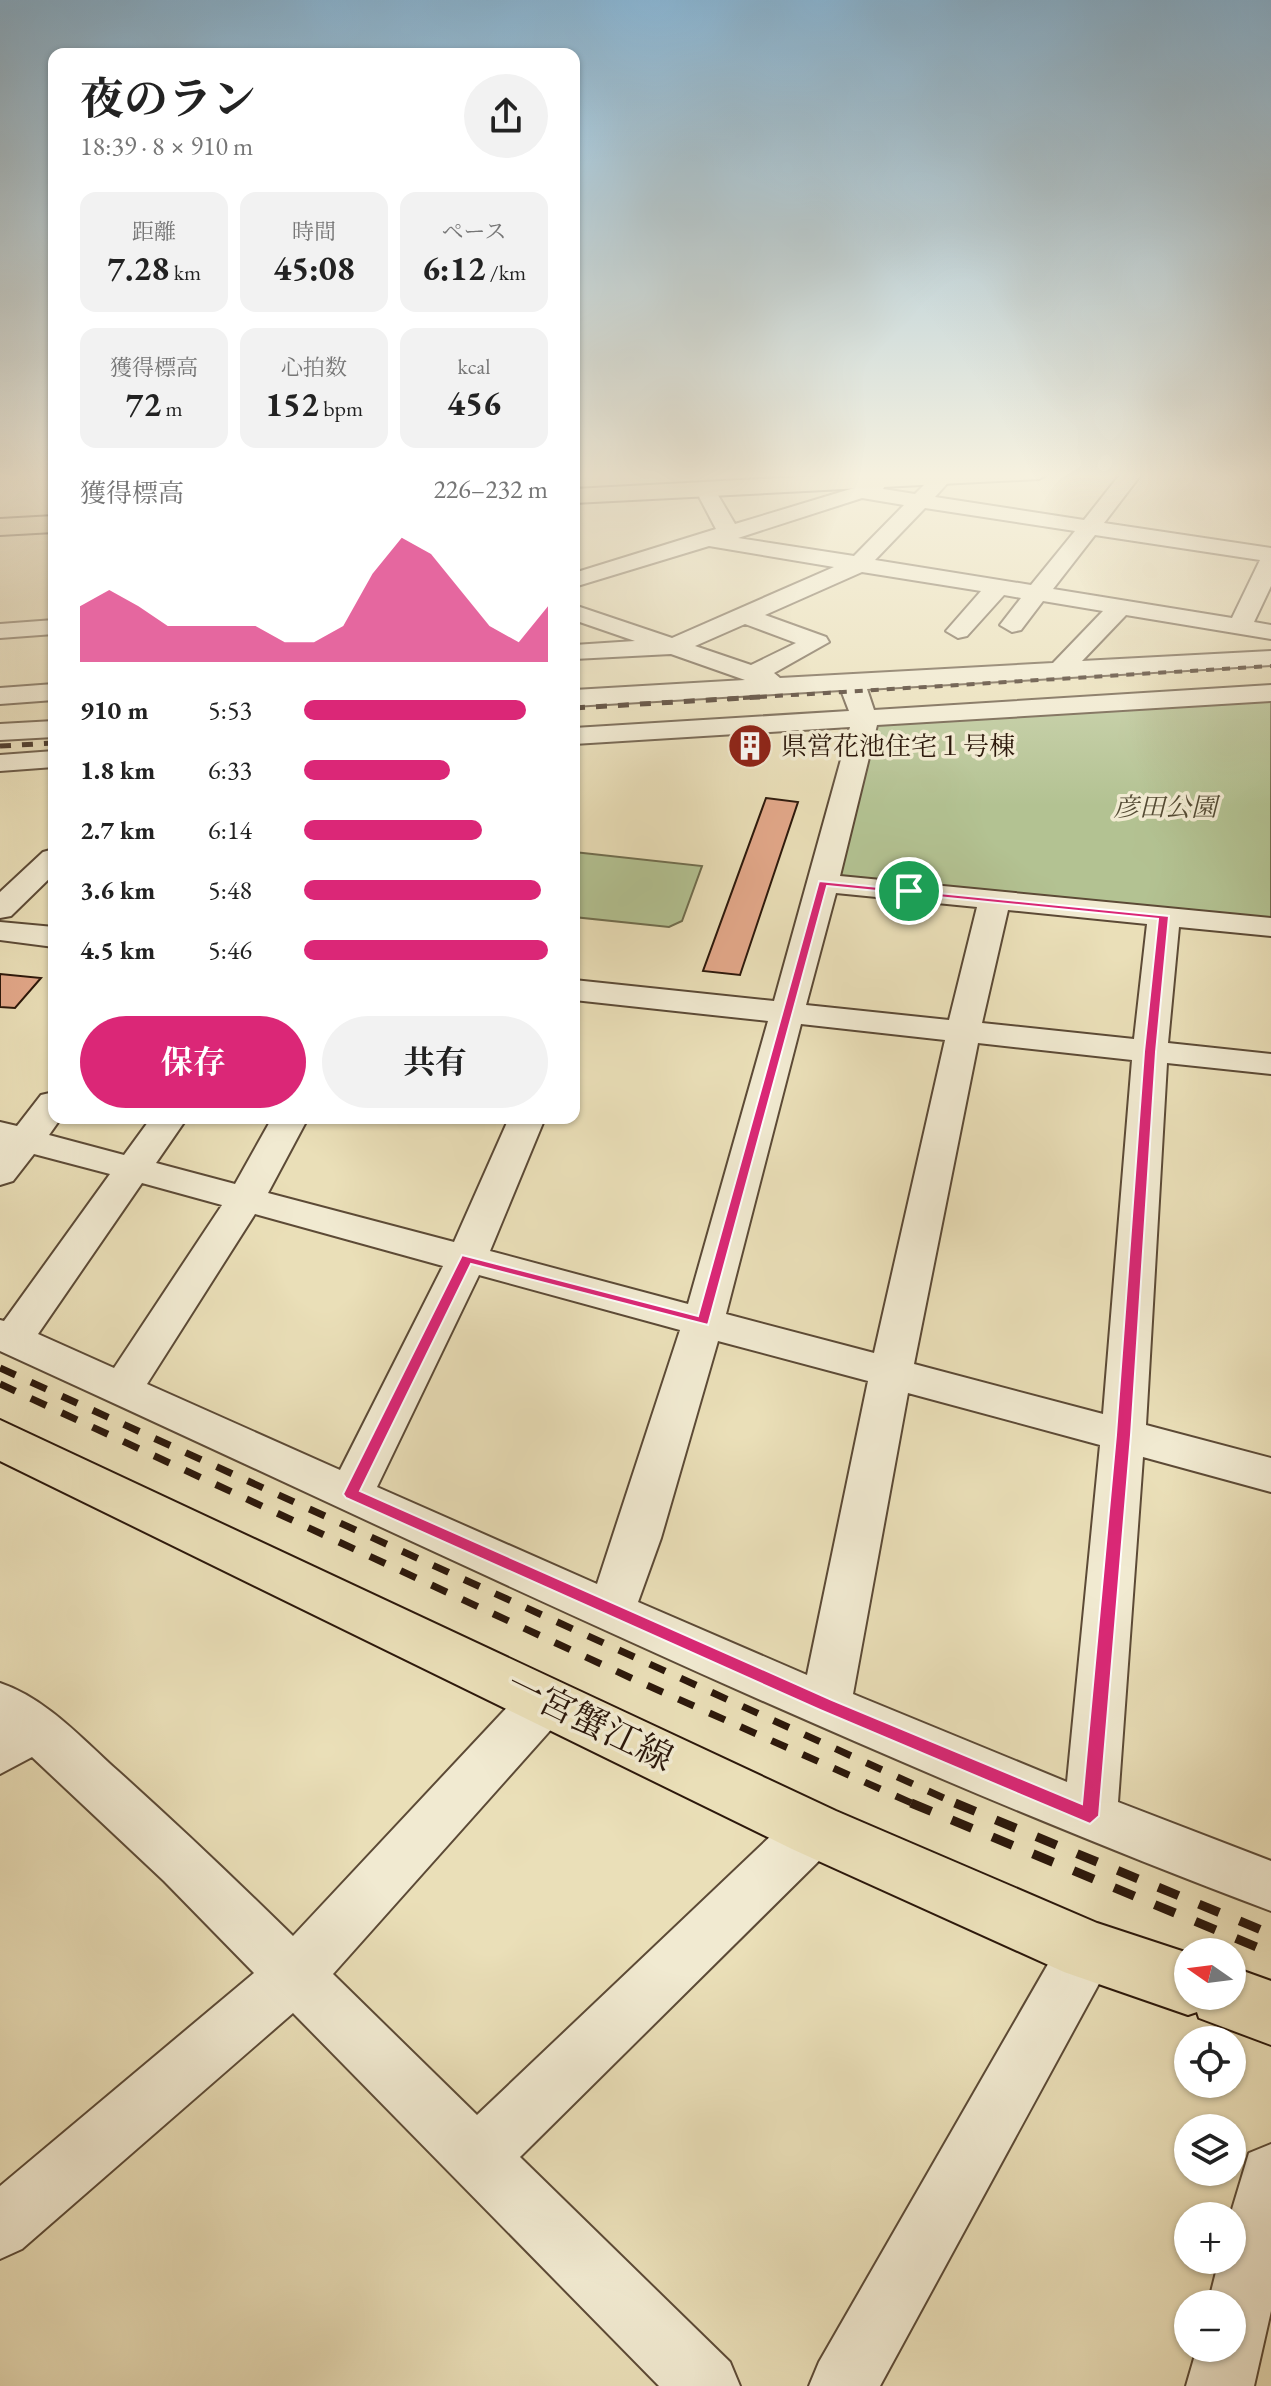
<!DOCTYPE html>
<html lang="ja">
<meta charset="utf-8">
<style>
:root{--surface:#fff;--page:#f2f2f2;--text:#222;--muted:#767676;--accent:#db2777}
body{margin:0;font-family:"EB Garamond","Noto Serif JP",serif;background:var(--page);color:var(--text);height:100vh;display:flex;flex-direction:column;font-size:30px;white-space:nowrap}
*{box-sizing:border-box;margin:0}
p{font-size:26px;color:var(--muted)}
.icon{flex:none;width:44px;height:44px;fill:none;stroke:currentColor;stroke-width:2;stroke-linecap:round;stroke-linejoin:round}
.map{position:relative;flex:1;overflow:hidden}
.side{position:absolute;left:48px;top:48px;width:532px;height:1076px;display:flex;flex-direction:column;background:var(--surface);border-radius:16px;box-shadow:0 2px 6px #0004}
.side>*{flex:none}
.needle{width:52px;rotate:284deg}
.tools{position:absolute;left:1174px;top:1938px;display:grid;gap:16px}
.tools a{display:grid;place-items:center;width:72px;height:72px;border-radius:50%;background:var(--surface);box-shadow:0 2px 6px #0004;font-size:40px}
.pin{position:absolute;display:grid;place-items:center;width:68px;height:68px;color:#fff;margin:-34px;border:4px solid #fff;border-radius:50%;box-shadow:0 2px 8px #0007}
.round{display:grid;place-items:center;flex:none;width:84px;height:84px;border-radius:42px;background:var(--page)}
.head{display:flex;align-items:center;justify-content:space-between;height:136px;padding:0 32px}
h1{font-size:44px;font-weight:700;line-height:60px}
.metrics{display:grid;grid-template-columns:repeat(3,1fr);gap:12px;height:136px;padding:8px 32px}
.metrics div{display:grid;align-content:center;border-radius:16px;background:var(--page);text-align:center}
.metrics b{font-size:34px;font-weight:700}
.metrics small{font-size:22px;font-weight:400}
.metrics p{font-size:22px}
.chart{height:224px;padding:16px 32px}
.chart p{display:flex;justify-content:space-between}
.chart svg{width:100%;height:144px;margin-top:8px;fill:var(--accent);opacity:.7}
.cta{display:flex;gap:16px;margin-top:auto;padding:16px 32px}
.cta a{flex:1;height:92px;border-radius:48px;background:var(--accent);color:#fff;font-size:32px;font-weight:700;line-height:92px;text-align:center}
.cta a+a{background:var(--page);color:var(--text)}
ul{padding:0 32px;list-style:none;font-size:26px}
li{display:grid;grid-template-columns:128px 96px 1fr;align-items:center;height:60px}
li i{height:20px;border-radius:10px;background:var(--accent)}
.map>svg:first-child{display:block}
</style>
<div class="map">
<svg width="1271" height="2386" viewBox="0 0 1271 2386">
<rect width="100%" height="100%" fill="#eadfb8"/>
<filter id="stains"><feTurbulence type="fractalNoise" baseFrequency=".0025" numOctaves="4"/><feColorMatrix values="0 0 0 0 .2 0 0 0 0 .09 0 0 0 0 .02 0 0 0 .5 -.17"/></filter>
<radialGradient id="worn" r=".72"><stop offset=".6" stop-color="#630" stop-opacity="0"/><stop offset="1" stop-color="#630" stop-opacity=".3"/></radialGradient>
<path fill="#b3c292" stroke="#706d4e" stroke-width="2" d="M1271 695V929L826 881 870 723Z
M574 852 702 866 682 921 669 927 574 917Z"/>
<path fill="#e3a88a" stroke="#2c180b" stroke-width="2" d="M766 798 798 802 740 975 703 971Z
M0 974 41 978 15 1008 0 1007Z"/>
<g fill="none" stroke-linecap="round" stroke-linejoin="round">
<g stroke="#5c4a36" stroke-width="4">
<path id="minor" d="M937 472 950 473 953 477 935 497 1084 520 1122 472H1143L1104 523 1271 548V586L1254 622 1271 625V639L1126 615 1082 661 1271 651V665L867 689 874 710 1271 685V701L877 725 840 876 1271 918V936L1179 927 1168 1043 1271 1054V1074L1167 1063 1146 1425 1271 1458V1492L1143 1457 1118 1802 1271 1861V1911C838 1748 421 1543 0 1351V1320L4 1321 110 1174 34 1154 13 1181 0 1185V1122L17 1126 41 1095 54 1092V1118H61L49 1135 124 1155 151 1118H187L156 1163 235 1184 272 1118H308L268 1193 454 1242 509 1118H545L490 1251 688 1304 768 1021 574 1000V980L774 1001 850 727 574 744V728L849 711 841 690 574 706V690L745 680 671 654 574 659V645L635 641 574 620V605L672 638 834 567 709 546 574 587V573L716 529 695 489 698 485H712L735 524 854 488 872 475 879 477 885 486 883 489 915 494ZM862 498 904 505 854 556 738 538ZM925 508 1075 531 1031 585 875 560ZM1095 535 1260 560 1232 618 1053 589ZM862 572 981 591 946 631 958 638 967 636 1004 595 1021 598 1000 625 1012 632 1021 630 1043 601 1103 611 1053 663 780 678 774 673 829 642 826 637 765 615ZM745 624 796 643 751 665 695 646ZM836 893 977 907 949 1020 806 1005ZM1008 910 1147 924 1134 1039 982 1023ZM801 1024 945 1040 874 1353 726 1314ZM978 1043 1132 1060 1103 1414 914 1364ZM142 1183 222 1205 114 1368 38 1334ZM255 1214 443 1266 340 1470 147 1384ZM479 1275 680 1330 597 1584 377 1487ZM718 1341 868 1381 807 1675 638 1602 661 1538ZM908 1393 1100 1445 1067 1782 853 1694Z
M54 620V634L0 638V624Z
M54 684V700L0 704V688Z
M54 721V737L0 740V724Z
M54 751V767L0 771V755Z
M54 849V874L11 916 0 918V892L43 852Z
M0 922 54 927V947L0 940Z
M546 1679 564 1685 571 1700 564 1715 333 1974 477 2115 795 1813 814 1806 833 1813 841 1830 833 1847 520 2157 730 2362 740 2386H659L293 2013 22 2249 0 2259V2186L254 1973 164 1881 32 1757 0 1774V1683C47 1699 82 1739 118 1771 178 1825 236 1880 293 1936L528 1685Z
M1087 1924 1107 1931 1115 1950 1107 1969 880 2386H809L819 2362 1067 1931Z
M1271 2144V2311L1254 2386H1186L1197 2348H1232V2304H1208L1219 2260H1232L1230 2216 1249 2153Z"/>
</g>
<g stroke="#2c180b" stroke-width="4">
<path id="major" d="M892 472H1051L1039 479 574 503V489Z
M54 516V532L0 535V519Z
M0 1420 836 1811 1097 1923 1188 1953V1996H1232V1967L1271 1981V2045L1199 2018 1197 2012 1188 2015 1064 1972 792 1849 0 1461Z"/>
</g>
<use href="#minor" fill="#f1ead1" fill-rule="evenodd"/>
<use href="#major" fill="#eadfb8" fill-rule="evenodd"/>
<path stroke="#2c180b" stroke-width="4" stroke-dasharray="8 8" stroke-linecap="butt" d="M727 699 1271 666"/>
<path stroke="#2c180b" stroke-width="5" stroke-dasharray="11 11" stroke-linecap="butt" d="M574 708 760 697
M0 746 54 743"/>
<path stroke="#2c180b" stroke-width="7" stroke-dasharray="17 17" stroke-linecap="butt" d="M0 1368 959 1805
M0 1384 631 1678 916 1805"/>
<path stroke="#2c180b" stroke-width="9" stroke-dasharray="22 22" stroke-linecap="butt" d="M911 1803 1271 1953
M955 1803 1271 1934"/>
</g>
<linearGradient id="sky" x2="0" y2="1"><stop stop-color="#89b6d5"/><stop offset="0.59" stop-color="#f6f1df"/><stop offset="1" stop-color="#f6f1df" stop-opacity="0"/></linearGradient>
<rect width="1271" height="806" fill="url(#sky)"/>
<path fill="#db2777" stroke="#fff" stroke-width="2" fill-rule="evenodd" d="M819 881 1169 916 1156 1052 1131 1435 1099 1816 1090 1824 820 1710 346 1498 343 1494 462 1255 698 1316ZM827 886 1158 919 1144 1052 1116 1435 1082 1804 832 1700 360 1491 471 1264 708 1325Z"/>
<defs>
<g id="building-disc" transform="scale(2.3)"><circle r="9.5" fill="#8f2418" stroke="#f1ead1"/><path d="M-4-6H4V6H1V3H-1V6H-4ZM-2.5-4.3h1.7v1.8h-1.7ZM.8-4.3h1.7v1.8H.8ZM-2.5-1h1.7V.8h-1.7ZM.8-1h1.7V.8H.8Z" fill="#fff"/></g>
</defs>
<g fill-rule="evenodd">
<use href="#building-disc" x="750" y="746"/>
</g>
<g text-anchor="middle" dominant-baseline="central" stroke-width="7" stroke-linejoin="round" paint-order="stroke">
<g font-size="26" fill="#2c180b" stroke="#f1ead1" text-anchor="start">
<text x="781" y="746">県営花池住宅１号棟</text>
</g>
<g font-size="26" font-style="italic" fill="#544b34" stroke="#f1ead1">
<text x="1165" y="807">彦田公園</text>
</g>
<g font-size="36" fill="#2c180b" stroke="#f1ead1">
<text transform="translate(590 1721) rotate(26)">一宮蟹江線</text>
</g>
</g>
<rect width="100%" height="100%" filter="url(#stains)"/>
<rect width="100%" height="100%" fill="url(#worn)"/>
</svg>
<div class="tools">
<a><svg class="needle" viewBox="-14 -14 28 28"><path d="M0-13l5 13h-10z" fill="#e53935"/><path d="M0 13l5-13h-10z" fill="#767676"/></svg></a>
<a><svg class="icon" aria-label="locate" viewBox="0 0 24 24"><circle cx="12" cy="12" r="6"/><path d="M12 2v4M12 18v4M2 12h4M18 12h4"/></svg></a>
<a><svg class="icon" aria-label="layers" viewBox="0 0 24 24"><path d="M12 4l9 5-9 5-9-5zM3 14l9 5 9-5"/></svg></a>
<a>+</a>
<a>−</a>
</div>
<div class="pin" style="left:909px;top:891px;background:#1e9e55"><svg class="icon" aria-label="arrive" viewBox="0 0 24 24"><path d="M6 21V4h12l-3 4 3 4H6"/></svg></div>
<section class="side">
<div class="head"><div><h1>夜のラン</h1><p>18:39 · 8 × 910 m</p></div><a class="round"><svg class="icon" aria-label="share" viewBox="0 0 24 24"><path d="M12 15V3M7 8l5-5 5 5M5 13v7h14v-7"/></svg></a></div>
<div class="metrics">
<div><p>距離</p><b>7.28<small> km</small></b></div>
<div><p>時間</p><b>45:08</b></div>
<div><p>ペース</p><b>6:12<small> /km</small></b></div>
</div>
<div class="metrics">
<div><p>獲得標高</p><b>72<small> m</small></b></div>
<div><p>心拍数</p><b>152<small> bpm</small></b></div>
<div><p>kcal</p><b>456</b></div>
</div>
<div class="chart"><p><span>獲得標高</span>226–232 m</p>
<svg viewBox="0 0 160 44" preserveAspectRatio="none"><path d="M0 44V27L10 22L20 27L30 33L40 33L50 33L60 33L70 38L80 38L90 33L100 17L110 6L120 11L130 22L140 33L150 38L160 27V44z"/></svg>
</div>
<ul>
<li><b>910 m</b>5:53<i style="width:91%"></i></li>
<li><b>1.8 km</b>6:33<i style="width:60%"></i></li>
<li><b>2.7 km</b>6:14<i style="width:73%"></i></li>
<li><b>3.6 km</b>5:48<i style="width:97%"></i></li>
<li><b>4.5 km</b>5:46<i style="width:100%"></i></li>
</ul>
<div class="cta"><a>保存</a><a>共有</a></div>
</section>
</div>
